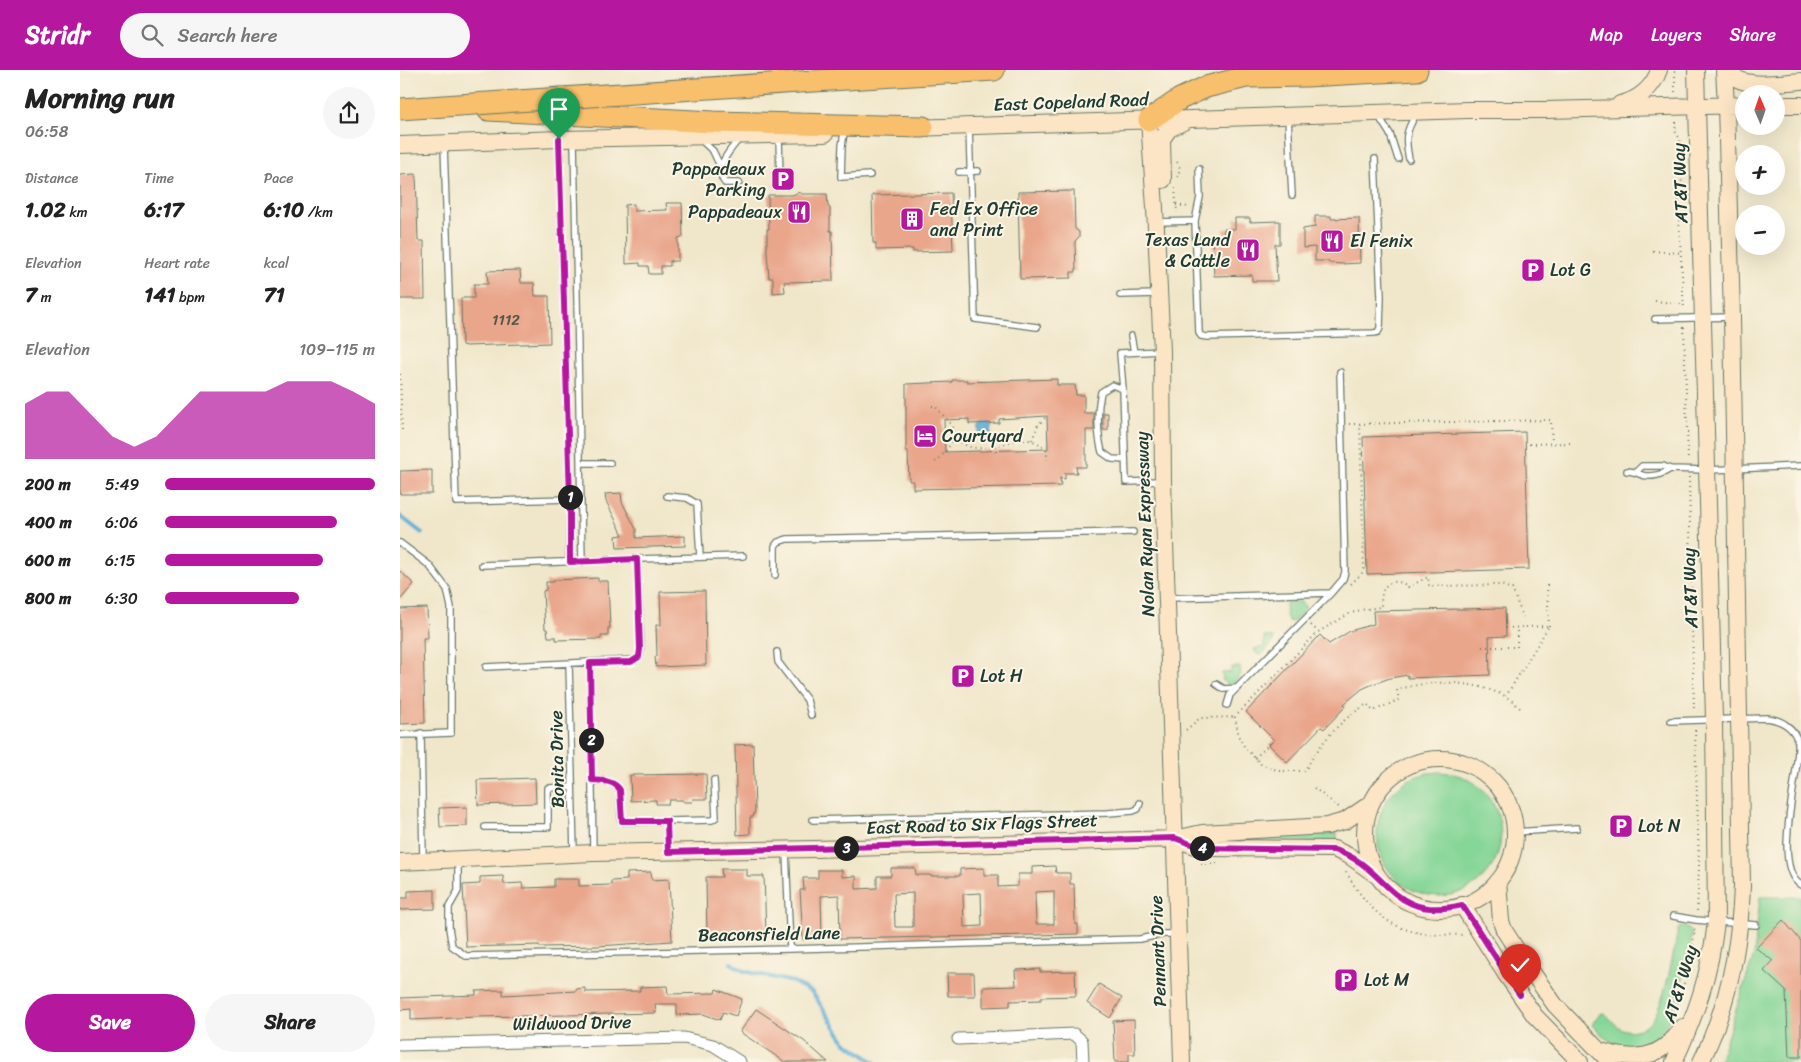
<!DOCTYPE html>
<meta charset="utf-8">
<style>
:root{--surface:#fff;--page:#f6f6f6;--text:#222;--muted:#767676;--accent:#b5179e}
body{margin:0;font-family:Sriracha,sans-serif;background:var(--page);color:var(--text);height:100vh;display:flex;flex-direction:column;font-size:19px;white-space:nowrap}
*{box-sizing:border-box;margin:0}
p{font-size:16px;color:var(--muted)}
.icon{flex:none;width:28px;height:28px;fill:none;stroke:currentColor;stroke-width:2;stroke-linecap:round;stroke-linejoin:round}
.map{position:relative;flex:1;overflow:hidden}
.panel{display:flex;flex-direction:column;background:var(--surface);width:400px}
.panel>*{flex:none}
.needle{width:32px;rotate:358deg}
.buttons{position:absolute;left:1335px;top:15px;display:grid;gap:10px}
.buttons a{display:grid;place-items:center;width:50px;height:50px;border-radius:50%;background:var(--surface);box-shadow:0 5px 20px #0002;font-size:25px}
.pin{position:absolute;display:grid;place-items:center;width:42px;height:42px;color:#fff;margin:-51px -21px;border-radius:50% 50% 50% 0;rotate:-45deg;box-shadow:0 0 5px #0007}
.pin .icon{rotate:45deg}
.km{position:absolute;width:25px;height:25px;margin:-12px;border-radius:50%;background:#222;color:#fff;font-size:14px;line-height:25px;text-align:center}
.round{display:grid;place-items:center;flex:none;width:52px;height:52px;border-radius:26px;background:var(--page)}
.headline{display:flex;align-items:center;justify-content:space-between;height:85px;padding:0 25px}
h1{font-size:28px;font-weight:800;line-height:38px}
.metrics{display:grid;grid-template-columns:repeat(3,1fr);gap:8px;height:85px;padding:5px 25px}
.metrics div{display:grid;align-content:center}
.metrics b{font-size:21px;font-weight:800}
.metrics small{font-size:14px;font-weight:400}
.metrics p{font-size:14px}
.chart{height:140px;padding:10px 25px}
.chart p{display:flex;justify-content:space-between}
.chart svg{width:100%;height:90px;margin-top:5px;fill:var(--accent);opacity:.7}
.cta{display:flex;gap:10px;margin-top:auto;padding:10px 25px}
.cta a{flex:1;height:58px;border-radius:30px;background:var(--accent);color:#fff;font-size:20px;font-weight:800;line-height:58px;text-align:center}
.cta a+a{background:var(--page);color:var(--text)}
ul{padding:0 25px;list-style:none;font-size:16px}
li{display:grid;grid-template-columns:80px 60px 1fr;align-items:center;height:38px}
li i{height:12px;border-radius:6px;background:var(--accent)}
header{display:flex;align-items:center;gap:30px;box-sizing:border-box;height:70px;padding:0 25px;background:var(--accent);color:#fff}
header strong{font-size:24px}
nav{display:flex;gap:28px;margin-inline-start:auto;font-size:18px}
.search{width:350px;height:45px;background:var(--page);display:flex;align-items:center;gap:12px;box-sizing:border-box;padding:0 18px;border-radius:28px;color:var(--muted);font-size:19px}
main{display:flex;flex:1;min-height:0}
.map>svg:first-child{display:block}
</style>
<header>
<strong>Stridr</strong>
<div class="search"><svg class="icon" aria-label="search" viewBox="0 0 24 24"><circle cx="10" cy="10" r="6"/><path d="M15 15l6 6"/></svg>Search here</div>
<nav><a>Map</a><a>Layers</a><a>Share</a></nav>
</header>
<main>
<section class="panel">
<div class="headline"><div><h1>Morning run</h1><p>06:58</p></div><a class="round"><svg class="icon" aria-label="share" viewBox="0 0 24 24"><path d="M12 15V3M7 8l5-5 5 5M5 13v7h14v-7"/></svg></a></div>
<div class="metrics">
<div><p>Distance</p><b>1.02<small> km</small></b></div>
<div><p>Time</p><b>6:17</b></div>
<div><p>Pace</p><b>6:10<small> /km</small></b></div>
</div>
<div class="metrics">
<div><p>Elevation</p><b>7<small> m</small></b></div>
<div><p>Heart rate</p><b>141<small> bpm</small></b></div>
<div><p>kcal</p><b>71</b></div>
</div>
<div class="chart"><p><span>Elevation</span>109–115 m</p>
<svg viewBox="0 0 160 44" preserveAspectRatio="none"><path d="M0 44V17L10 11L20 11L30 22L40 33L50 38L60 33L70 22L80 11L90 11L100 11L110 11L120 6L130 6L140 6L150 11L160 17V44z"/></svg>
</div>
<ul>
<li><b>200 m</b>5:49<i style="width:100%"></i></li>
<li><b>400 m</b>6:06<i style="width:82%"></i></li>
<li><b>600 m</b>6:15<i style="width:75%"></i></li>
<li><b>800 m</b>6:30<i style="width:64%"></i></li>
</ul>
<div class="cta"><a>Save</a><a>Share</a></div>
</section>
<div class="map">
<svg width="1401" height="992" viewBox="0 0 1401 992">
<rect width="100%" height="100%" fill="#fcf5e5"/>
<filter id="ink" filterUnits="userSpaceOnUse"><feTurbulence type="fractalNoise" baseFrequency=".02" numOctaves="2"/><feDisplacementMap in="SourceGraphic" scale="10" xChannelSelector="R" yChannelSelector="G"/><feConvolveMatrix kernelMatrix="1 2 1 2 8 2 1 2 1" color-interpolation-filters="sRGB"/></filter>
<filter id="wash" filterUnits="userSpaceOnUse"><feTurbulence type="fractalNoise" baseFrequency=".0096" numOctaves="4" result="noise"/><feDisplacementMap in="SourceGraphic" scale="20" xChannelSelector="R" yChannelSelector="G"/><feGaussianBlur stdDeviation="1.12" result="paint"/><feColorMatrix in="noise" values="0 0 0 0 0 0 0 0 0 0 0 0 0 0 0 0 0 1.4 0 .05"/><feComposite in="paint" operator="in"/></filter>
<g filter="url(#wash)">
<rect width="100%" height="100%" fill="#f0e7ca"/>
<path fill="#86d697" stroke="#528a66" d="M887 532H901L905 536V540L892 552 889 551C885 547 884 537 887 532Z
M864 567H873V572L863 584 858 585 855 582 854 579 864 577Z
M832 597H840L841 604 834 613 829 615 823 611 822 603 831 602Z
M977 764a62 62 0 1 1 124 0a62 62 0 1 1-124 0Z
M937 763V772L830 771 832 769 839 768Z
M1360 827H1401V992H1319L1354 885Z
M1280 857 1287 858 1292 862C1288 888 1279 936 1265 958 1255 974 1231 980 1214 973 1205 969 1199 962 1193 955L1199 944 1204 943C1212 949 1215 957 1225 960 1234 962 1243 959 1250 953 1264 938 1274 881 1278 860Z"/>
<path fill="#5eafd8" stroke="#3e7686" d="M583 352H588L589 354H592L591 367H581L579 366V356L583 354Z"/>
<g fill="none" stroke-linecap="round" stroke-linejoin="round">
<path stroke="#5eafd8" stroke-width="4" d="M0 446 22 463
M331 893 344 901 393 912 412 922 445 972 474 992"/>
</g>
<g id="blocks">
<path fill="#e9a68b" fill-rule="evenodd" d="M16 104 18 171H24L25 229H0V105Z
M674 121 675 159 679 162V167L675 171 676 202H671V208L620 209 618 122Z
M400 122 402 124H427L428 136 430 138V161H432L433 211 384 212 385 222 373 223V208H369L367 182V159H369L368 125H392Z
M551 123 553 181 513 182V179L476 180V173H473L472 125Z
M266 133H282L283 167 278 168V191H270V196H261V204H249L248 196H240V193L226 194 225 135 234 134V141L267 140Z
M915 146H931V149L959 148 960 193 942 194 929 193 928 191H915V177L903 178V159L915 157Z
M835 148H850V152L880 151V174H875L877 211H852V205L814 206 812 166H824V159H835Z
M120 200 121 213H134L135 226H149L150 273 66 276 62 275 61 228H74V214H88L87 201Z
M657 309V315H675L676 325H684V343H694V360H686V397H676L677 403H665V409L660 408 661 416 513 419V411H509L508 381H506V314L552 312V310H567V312ZM647 346 648 379 545 382 544 350 569 349V354L599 353V349Z
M703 343H708V360H703Z
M1125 362 1129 499 967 504 963 367Z
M32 400V424H0V401Z
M221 423 222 432 236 459V468L285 466V476L217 478 216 466 223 465 206 431 205 424Z
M0 501 14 514 0 530Z
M198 508V511H208L210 558H208V566H201V569L156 570V567H148L147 559H145L143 521 146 520V512H154V510Z
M305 521 306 595 256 597 255 587 257 586 256 555H261L260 522Z
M27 538 28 568H23L25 653 0 654V539Z
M1105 538 1106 566 1089 567 1090 605 1008 608V605L990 608 973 614 962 619 944 634 946 636 924 659 921 657 887 692 869 675 874 670 846 642 920 565 929 574 950 561 974 554 973 541Z
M353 674 355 740 353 747H350V764L337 765 335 675Z
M306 704 307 729H293L292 732H284L282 730H269L268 734H256V730L231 731 230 705Z
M135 708 136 733 78 735 77 710Z
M67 737V756L40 757 39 738Z
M655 796 656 803H670V814H674L675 854H678V864L440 869 439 825 421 826 422 869 403 870 400 820H404L403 808H418V800H442V807L456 806V819L477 818V806H491V798H515L516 805H530V806H560V799L584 798V805H598V817L618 816V804H632V797ZM654 821V854H636L635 822ZM513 823V857H495L494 824ZM581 823 582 856 564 857 563 824Z
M321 799H347V806H364L366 864 307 866 306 807H322Z
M251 802 252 810 269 809 272 871 198 876 139 877V875L66 877 63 815 80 814V807L103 806 104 814 122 813 123 818 154 817V809H179V816L211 815V811L227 810V803Z
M35 820V839L0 840V828H8V821Z
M1383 850 1401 871V987H1389L1386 921 1364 901 1373 891 1356 878Z
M640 899V902L675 901 676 926 641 927V930L610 931V936L583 937V917L616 916 615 900Z
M547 903H574L575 926H548Z
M699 914 722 928 710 948 687 933Z
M267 916 268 924 315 923 316 919 342 929 336 946 323 942 320 950 303 944 277 945V934H255L256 943 77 947 11 950V939L0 940V928L76 925V921L103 920V925L176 921V919L185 918V922L240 921V917Z
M356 939 404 971 428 992H385L340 962Z
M734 950 735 984H729V992H715L713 951Z"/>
</g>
</g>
<g filter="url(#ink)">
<use href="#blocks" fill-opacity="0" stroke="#687868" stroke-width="1"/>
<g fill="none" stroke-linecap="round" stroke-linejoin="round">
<g stroke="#687868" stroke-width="8">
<path id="lane" d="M978 45 990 64 998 89
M888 48 892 125
M569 58 575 249 637 257
M444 63 442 76 441 107 470 105
M379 66 380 111
M159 69 170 429 169 492
M301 70 313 81 321 98
M174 71 182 492
M44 75 56 432 170 429
M1009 89C1005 68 1005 63 1016 44
M799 99 800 127 795 151 799 263 801 266 807 267 974 263 978 262 980 258 981 227 975 89
M559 102 578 101
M339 113H325C313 98 330 80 340 68
M757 152 795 151
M720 225 757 224
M1255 249 1330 247
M731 266 734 282
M723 319 720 283 761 281
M725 390 712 389 702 382C697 363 697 340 701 322L712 315 723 319 726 412 761 411
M181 393H210
M1227 401C1234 401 1236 403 1242 405 1251 408 1264 404 1270 399
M1237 401 1242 396H1263L1270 399 1307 400 1401 396
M267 426 287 428 297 434 300 487
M0 473 29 495 47 519 51 537V663L0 665
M237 489 343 486
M82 495 237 489 241 579 239 587 235 590 86 597
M375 505V476L378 472 387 469 733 462
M769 528 931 523 943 509 945 502 940 302
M377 582 378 592 407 630 411 645
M190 593 193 781
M169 594 174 782
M816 614 824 619 837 618
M827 635 830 625 931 523
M1271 651 1367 648C1381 650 1394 657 1398 672 1401 702 1370 797 1401 815
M21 663 23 789
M192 710C202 711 214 710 220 720L221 750 224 752 312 750 316 747 314 710
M413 750 708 743 733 741 738 739 740 733
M267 751 268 781
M85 757H148V718L172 717
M1115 762 1177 758
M386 781 390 879
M58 792V821L49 837V858L52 876 66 886 390 879 740 869 764 864H776
M1273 846 1296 850 1356 855"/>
</g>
<g stroke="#687868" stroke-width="13">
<path id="street" d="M558 969 674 964 682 971 683 992
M0 975 284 968 313 975 340 992"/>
</g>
<g stroke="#687868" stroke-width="18">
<path id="secondary" d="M1328 0C1340 21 1380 12 1401 11
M1220 34C1238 30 1253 18 1259 0
M1376 35H1401
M749 50 755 138 762 281 763 411 782 992
M512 58 1068 40H1146L1344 35
M0 75 159 69 425 64
M763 110 762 69 769 59 787 50
M965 764a75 75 0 1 1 150 0a75 75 0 1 1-150 0Z
M775 769 801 778 934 779 951 787 976 805
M0 792 193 783 414 779 775 769 802 763 927 756 945 751 970 734
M1098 811 1101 851 1104 860 1120 885 1155 935 1210 992
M1062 835 1105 903 1135 946 1180 992
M1198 980C1235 992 1260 990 1283 957
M1274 992C1296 944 1310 905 1316 852L1314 649 1296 0
M1301 992C1327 938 1340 876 1342 816L1332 247 1326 35 1324 0"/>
</g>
<g stroke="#687868" stroke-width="23">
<path id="highway" d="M398 12 594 0
M88 40 314 52 523 57
M749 50 780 29 806 17 846 7 907 6 1017 0"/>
</g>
<path stroke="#687868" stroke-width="2" stroke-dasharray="1 4" stroke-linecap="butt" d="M1275 22V0
M1276 52 1275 61 1280 69 1281 78 1282 109 1278 133 1284 240
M777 92 780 98 777 109
M775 118 777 143
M776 135 789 137
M1253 181 1281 183
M1255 231 1283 234
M1284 257 1288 390
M0 304 2 362
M532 336H535C540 343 547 348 551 355 559 369 544 384 534 393
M949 354 1151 350 1152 373
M553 366C561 372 567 378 577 378 600 380 622 360 642 376 647 380 647 383 647 390
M632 370 638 355 646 347
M1129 374 1170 373
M1289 407 1294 642
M951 514 964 501 960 354
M1147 515 1149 556
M911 555 918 562
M1106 558 1149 556 1106 626
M1082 577H1117V558
M1120 638C1115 634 1110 629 1105 626 1072 610 1031 609 997 620L999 630 973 641 967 634C939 651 920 673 905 701H879L861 694 845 678 839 667 835 647 918 562 949 544 960 540 981 537C981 533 981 528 982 524 984 511 999 508 1008 517L1028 507 1029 516 1101 515 1112 519 1123 547
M786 660 800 648 835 647
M1295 660 1299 796 1297 842
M855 688 871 672
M914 718 940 738
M801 794 819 793
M946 802C966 836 987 860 1028 864 1040 866 1051 864 1063 865
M1273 947 1289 898 1295 859"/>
<use href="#lane" stroke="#fff" stroke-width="5.5"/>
<use href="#street" stroke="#fff" stroke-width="11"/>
<use href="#secondary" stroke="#fce5c4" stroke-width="16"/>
<use href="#highway" stroke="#f8bf6c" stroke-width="21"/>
<g stroke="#687868" stroke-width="23" stroke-linecap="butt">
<path id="highway-bridge" d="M0 39 398 12"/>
</g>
<use href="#highway-bridge" stroke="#f8bf6c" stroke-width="21"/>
</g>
</g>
<g fill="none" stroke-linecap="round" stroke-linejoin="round" filter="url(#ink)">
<g stroke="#fff" stroke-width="10">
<path id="route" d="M159 69 170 429V492L237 489 240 579 239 587 231 592 190 593 192 710C202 711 214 710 220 720L222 751H267L268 782 775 768 801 778 934 780C988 795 989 853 1062 835L1120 925"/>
</g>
<use href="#route" stroke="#b5179e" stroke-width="6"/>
</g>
<defs>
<g id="parking-square" transform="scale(1.25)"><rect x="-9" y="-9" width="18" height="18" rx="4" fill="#b5179e" stroke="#fcf5e5"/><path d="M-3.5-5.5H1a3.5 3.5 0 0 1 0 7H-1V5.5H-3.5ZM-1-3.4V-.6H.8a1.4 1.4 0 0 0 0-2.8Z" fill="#fff"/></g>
<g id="restaurant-square" transform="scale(1.25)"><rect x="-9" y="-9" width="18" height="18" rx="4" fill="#b5179e" stroke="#fcf5e5"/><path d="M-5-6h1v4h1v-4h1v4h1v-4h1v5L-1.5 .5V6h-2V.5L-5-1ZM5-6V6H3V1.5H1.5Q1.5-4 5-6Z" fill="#fff"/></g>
<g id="building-square" transform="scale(1.25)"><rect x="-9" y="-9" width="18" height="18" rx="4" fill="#b5179e" stroke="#fcf5e5"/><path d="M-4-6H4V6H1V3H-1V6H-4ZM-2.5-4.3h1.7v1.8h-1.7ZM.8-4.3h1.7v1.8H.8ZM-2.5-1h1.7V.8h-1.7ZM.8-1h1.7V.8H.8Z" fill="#fff"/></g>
<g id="hotel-square" transform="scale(1.25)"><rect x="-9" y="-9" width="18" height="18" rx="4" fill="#b5179e" stroke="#fcf5e5"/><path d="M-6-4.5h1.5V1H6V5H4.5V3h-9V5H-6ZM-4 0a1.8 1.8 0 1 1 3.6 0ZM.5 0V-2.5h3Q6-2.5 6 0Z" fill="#fff"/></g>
</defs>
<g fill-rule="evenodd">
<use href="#parking-square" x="383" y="109"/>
<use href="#restaurant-square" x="399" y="142"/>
<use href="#building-square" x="512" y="149"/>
<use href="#restaurant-square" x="932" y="171"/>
<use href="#restaurant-square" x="848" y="180"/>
<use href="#parking-square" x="1133" y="200"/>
<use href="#hotel-square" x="525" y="366"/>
<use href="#parking-square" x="563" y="606"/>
<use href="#parking-square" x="1221" y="756"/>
<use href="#parking-square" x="946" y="910"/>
</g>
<g text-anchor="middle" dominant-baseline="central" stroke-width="4" stroke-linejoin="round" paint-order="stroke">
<g font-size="15" fill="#52574a">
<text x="106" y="250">1112</text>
</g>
<g font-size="18" fill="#1f3d34" stroke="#fcf5e5">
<text transform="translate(671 32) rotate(-2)">East Copeland Road</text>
<text transform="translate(1280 113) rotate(-92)">AT&amp;T Way</text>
<text transform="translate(745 454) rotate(-92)">Nolan Ryan Expressway</text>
<text transform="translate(1290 518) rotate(-92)">AT&amp;T Way</text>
<text transform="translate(157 689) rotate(-91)">Bonita Drive</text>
<text transform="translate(582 754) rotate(-2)">East Road to Six Flags Street</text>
<text transform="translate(369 864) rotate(-1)">Beaconsfield Lane</text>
<text transform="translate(758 881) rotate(-92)">Pennant Drive</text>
<text transform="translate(1280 914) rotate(-73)">AT&amp;T Way</text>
<text transform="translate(172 953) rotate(-1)">Wildwood Drive</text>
</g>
<g font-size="18" fill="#1f3d34" stroke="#fcf5e5" text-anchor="start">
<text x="366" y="99" text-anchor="end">Pappadeaux<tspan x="366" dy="21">Parking</tspan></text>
<text x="530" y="139">Fed Ex Office<tspan x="530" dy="21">and Print</tspan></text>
<text x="382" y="142" text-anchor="end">Pappadeaux</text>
<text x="830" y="170" text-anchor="end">Texas Land<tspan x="830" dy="21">&amp; Cattle</tspan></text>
<text x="950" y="171">El Fenix</text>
<text x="1150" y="200">Lot G</text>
<text x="542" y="366">Courtyard</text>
<text x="580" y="606">Lot H</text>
<text x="1238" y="756">Lot N</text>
<text x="964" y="910">Lot M</text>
</g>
</g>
</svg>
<div class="buttons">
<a><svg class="needle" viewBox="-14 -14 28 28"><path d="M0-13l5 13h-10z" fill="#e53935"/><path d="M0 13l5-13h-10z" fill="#767676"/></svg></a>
<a>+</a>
<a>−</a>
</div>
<div class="pin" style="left:159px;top:69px;background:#1e9e55"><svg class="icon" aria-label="arrive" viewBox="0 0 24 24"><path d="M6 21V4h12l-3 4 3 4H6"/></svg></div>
<div class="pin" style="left:1120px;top:925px;background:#d93025"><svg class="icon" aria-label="check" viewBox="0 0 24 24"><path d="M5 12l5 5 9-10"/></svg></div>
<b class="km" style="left:170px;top:427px">1</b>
<b class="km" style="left:191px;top:670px">2</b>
<b class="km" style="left:446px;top:778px">3</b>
<b class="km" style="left:802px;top:778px">4</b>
</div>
</main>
